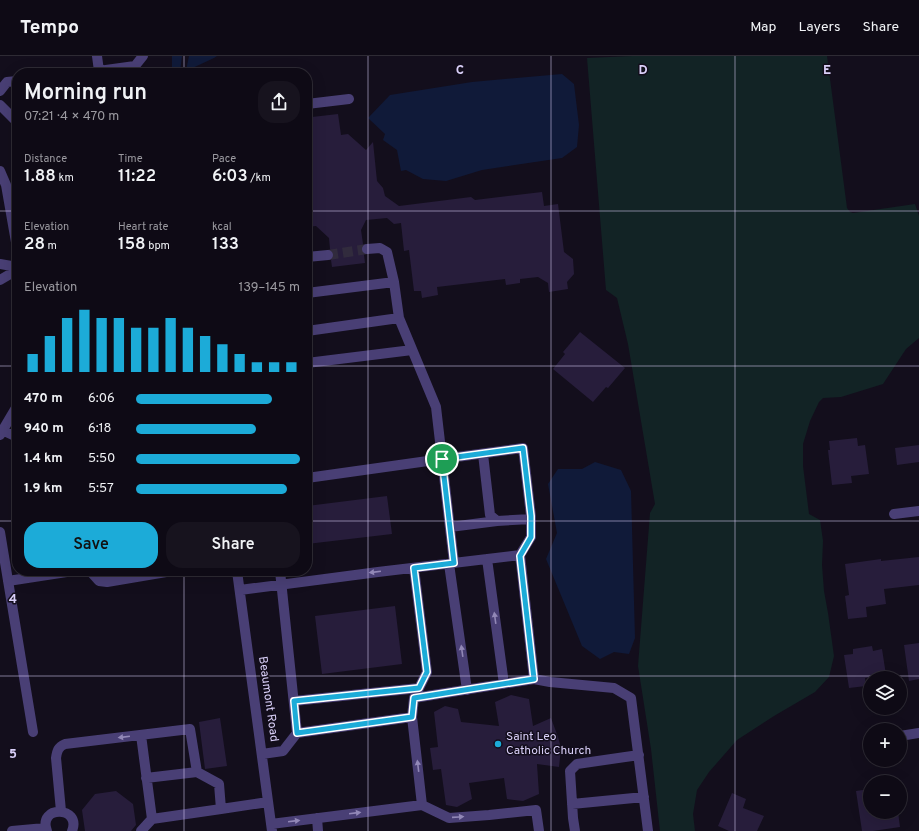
<!DOCTYPE html>
<meta charset="utf-8">
<style>
:root{--surface:#0e0a15;--page:#17131e;--text:#f1f3f6;--muted:#9b9aa0;--line:#2e2b34;--accent:#1cabd8}
body{margin:0;font-family:Overpass,sans-serif;background:var(--page);color:var(--text);height:100vh;display:flex;flex-direction:column;font-size:15px;white-space:nowrap}
*{box-sizing:border-box;margin:0}
p{font-size:13px;color:var(--muted)}
.icon{flex:none;width:22px;height:22px;fill:none;stroke:currentColor;stroke-width:2;stroke-linecap:round;stroke-linejoin:round}
.map{position:relative;flex:1;overflow:hidden}
.details{position:absolute;left:12px;top:12px;width:300px;height:508px;display:flex;flex-direction:column;background:var(--surface);border-radius:16px;box-shadow:0 4px 16px #0002,0 0 0 1px var(--line)}
.details>*{flex:none}
.buttons{position:absolute;left:863px;top:615px;display:grid;gap:8px}
.buttons a{display:grid;place-items:center;width:44px;height:44px;border-radius:50%;background:var(--surface);box-shadow:0 4px 16px #0002,0 0 0 1px var(--line);font-size:20px}
.pin{position:absolute;display:grid;place-items:center;width:34px;height:34px;color:#fff;margin:-17px;border:2px solid #fff;border-radius:50%;box-shadow:0 1px 4px #0007}
.round{display:grid;place-items:center;flex:none;width:42px;height:42px;border-radius:16px;background:var(--page)}
.head{display:flex;align-items:center;justify-content:space-between;height:68px;padding:0 12px}
h1{font-size:22px;font-weight:600;line-height:30px}
.figures{display:grid;grid-template-columns:repeat(3,1fr);gap:6px;height:68px;padding:4px 12px}
.figures div{display:grid;align-content:center}
.figures b{font-size:17px;font-weight:600}
.figures small{font-size:11px;font-weight:400}
.figures p{font-size:11px}
.chart{height:112px;padding:8px 12px}
.chart p{display:flex;justify-content:space-between}
.chart svg{width:100%;height:72px;margin-top:4px;stroke:var(--accent);stroke-width:6}
.primary-button{display:flex;gap:8px;margin-top:auto;padding:8px 12px}
.primary-button a{flex:1;height:46px;border-radius:16px;background:var(--accent);color:#111;font-size:16px;font-weight:600;line-height:46px;text-align:center}
.primary-button a+a{background:var(--page);color:var(--text)}
ul{padding:0 12px;list-style:none;font-size:13px}
li{display:grid;grid-template-columns:64px 48px 1fr;align-items:center;height:30px}
li i{height:10px;border-radius:5px;background:var(--accent)}
header{display:flex;align-items:center;gap:24px;box-sizing:border-box;height:56px;padding:0 20px;background:var(--surface);border-bottom:1px solid var(--line)}
header strong{font-size:19px}
nav{display:flex;gap:22px;margin-inline-start:auto;font-size:14px}
.map>svg:first-child{display:block}
</style>
<header>
<strong>Tempo</strong>
<nav><a>Map</a><a>Layers</a><a>Share</a></nav>
</header>
<div class="map">
<svg width="919" height="775" viewBox="0 0 919 775">
<rect width="100%" height="100%" fill="#130e1c"/>
<path fill="#122325" d="M632 0H827L847 152 850 156 853 157 915 148 919 160V282L906 293 883 328 841 341 823 342 819 346 810 365 803 388V410L809 458 820 464 823 485 822 509 824 535 828 557 834 600 829 621 815 636 774 660 737 684 709 716 697 734 693 758 695 775H660L651 693 638 610 650 457 655 448 628 288 617 242 606 234 587 2Z"/>
<path fill="#101a39" d="M172 0H182L180 16 172 17Z
M189 0H217L214 2 186 15Z
M562 18 574 28 579 69 577 91 562 102 482 114 446 125 423 123 406 114 401 115 397 94 383 84 385 78 368 62 390 39 472 26Z
M595 406 621 414 631 435 635 582 629 598 614 596 600 603 582 590 546 503 557 477 548 428 558 413H582Z"/>
<path fill="#271d3b" d="M338 58 341 79 348 78 366 94 373 86 377 125 383 132 385 140 399 150 471 141 475 144 542 136 544 150 558 148 564 196 573 203 574 218 567 226 568 233 549 236 548 227 538 221 520 223V227L506 229 505 223 437 231 438 239 422 242 421 235H414L409 194 404 195 401 167 394 168 387 162 366 164 361 174 363 188 361 193 364 199 365 207 332 211 331 204 334 201V198L330 193 329 182 316 170 307 171V68L312 61Z
M580 276 625 312 608 332 606 331 593 346 553 313 565 298 563 296Z
M857 382 858 390 865 389 869 418 851 420 852 427 832 429 828 394H830L829 385Z
M919 389V406L897 409 895 392Z
M387 440 392 478 307 488V450Z
M919 501V529L884 533 886 548 866 551 867 561 848 563 845 540 849 539 845 508 881 503V505Z
M395 550 402 608 322 618 315 560Z
M919 587V623L909 625 904 589Z
M872 590 873 595 882 593 886 619 865 622 866 630 849 632 844 599 853 598V593Z
M511 639 529 643 533 670 551 662 558 681 561 692 559 711 537 708 539 738 523 745 507 743 504 722 469 727 472 743 457 751 446 749 441 713 433 714 430 692 438 691 434 656 445 650 458 653 461 666 499 670 495 646Z
M220 662 227 710 205 713 199 666Z
M870 733V756H898L900 771 873 775H862L856 735Z
M116 735 133 748 136 769 131 775H85L82 754 95 738Z
M732 737 746 743 743 752 764 760 757 775H729L718 770Z"/>
<g fill="none" stroke-linecap="round" stroke-linejoin="round">
<path stroke="#312b3d" stroke-width="10" stroke-dasharray="10 5" stroke-linecap="butt" d="M328 199 367 193"/>
<path stroke="#493f75" stroke-width="10" d="M97 0 99 15
M84 17 135 10 143 0
M0 35 7 26 17 25
M307 48 349 43
M0 49 17 66
M0 115 6 129 17 192
M367 193 380 192 387 196 394 226
M307 201 328 199
M0 208 17 211
M0 224 17 214
M307 237 394 226 399 262 436 351 442 403 307 422
M307 275 399 262
M307 307 412 294
M2 374 17 381
M0 379 17 350
M483 398 490 459 497 465 531 463
M894 458 919 455
M450 471 497 465
M0 476 33 676
M487 503 504 628
M454 507 442 403 523 392 531 460V481L520 499 534 623
M449 508 467 634
M414 512 427 616 414 642 412 661 422 749
M90 515 99 525 107 526 172 515
M237 515 272 775
M280 515 297 677
M8 525 73 515
M240 534 378 516 520 499
M414 642 534 623 550 626 614 632 631 642 648 775
M294 645 419 632
M141 679 152 763
M900 680 919 677
M262 698 283 695 297 677 412 661
M146 722 197 716
M572 748 644 741
M221 753 268 746
M61 755 56 702C57 695 58 691 65 688L190 673 197 716 219 728 221 753 152 763 141 775
M317 762 318 775
M271 768 422 749 449 762 489 759 536 754 539 775
M12 775 45 772
M47 775C37 749 82 750 72 775
M575 775 573 762 570 715 577 708 639 699"/>
</g>
<defs><path id="oneway-solid" d="M-6-.8H1V-3.2L6.5 0L1 3.2V.8H-6Z"/></defs>
<g fill="#9288b7">
<use href="#oneway-solid" transform="translate(375 516) rotate(173)"/>
<use href="#oneway-solid" transform="translate(495 562) rotate(-98)"/>
<use href="#oneway-solid" transform="translate(462 595) rotate(-98)"/>
<use href="#oneway-solid" transform="translate(124 681) rotate(173)"/>
<use href="#oneway-solid" transform="translate(418 710) rotate(-97)"/>
<use href="#oneway-solid" transform="translate(355 757) rotate(-7)"/>
<use href="#oneway-solid" transform="translate(458 761) rotate(-4)"/>
<use href="#oneway-solid" transform="translate(294 765) rotate(-7)"/>
</g>
<g fill="none" stroke-linecap="round" stroke-linejoin="round">
<g stroke="#fff" stroke-width="8">
<path id="route" d="M523 392 531 460V481L520 500 534 623 414 642 412 661 297 677 294 645 419 632 427 616 414 512 454 507 442 403Z"/>
</g>
<use href="#route" stroke="#1cabd8" stroke-width="5"/>
</g>
<path fill="none" stroke="#dad0f9" stroke-width="1" stroke-opacity="0.55" d="M184 0V17M368 0V775M551 0V775M735 0V775M0 155H17M307 155H919M0 310H17M307 310H919M0 465H17M307 465H919M184 515V775M0 620H919"/>
<circle fill="#1cabd8" stroke="#130e1c" stroke-width="1.5" cx="498" cy="688" r="4"/>
<g text-anchor="middle" dominant-baseline="central" stroke-width="3" stroke-linejoin="round" paint-order="stroke">
<g font-size="12" fill="#dad0f9" stroke="#130e1c">
<text transform="translate(268 643) rotate(82)">Beaumont Road</text>
</g>
<g font-size="12" fill="#dad0f9" stroke="#130e1c" text-anchor="start">
<text x="506" y="681">Saint Leo<tspan x="506" dy="14">Catholic Church</tspan></text>
</g>
</g>
<g font-size="13" text-anchor="middle" font-weight="bold" fill="#dad0f9" stroke="#130e1c" stroke-width="3" stroke-linejoin="round" paint-order="stroke">
<text x="460" y="18">C</text>
<text x="643" y="18">D</text>
<text x="827" y="18">E</text>
<text x="13" y="547">4</text>
<text x="13" y="702">5</text>
</g>
</svg>
<div class="buttons">
<a><svg class="icon" aria-label="layers" viewBox="0 0 24 24"><path d="M12 4l9 5-9 5-9-5zM3 14l9 5 9-5"/></svg></a>
<a>+</a>
<a>−</a>
</div>
<div class="pin" style="left:442px;top:403px;background:#1e9e55"><svg class="icon" aria-label="arrive" viewBox="0 0 24 24"><path d="M6 21V4h12l-3 4 3 4H6"/></svg></div>
<section class="details">
<div class="head"><div><h1>Morning run</h1><p>07:21 · 4 × 470 m</p></div><a class="round"><svg class="icon" aria-label="share" viewBox="0 0 24 24"><path d="M12 15V3M7 8l5-5 5 5M5 13v7h14v-7"/></svg></a></div>
<div class="figures">
<div><p>Distance</p><b>1.88<small> km</small></b></div>
<div><p>Time</p><b>11:22</b></div>
<div><p>Pace</p><b>6:03<small> /km</small></b></div>
</div>
<div class="figures">
<div><p>Elevation</p><b>28<small> m</small></b></div>
<div><p>Heart rate</p><b>158<small> bpm</small></b></div>
<div><p>kcal</p><b>133</b></div>
</div>
<div class="chart"><p><span>Elevation</span>139–145 m</p>
<svg viewBox="0 0 160 44" preserveAspectRatio="none"><path d="M5 44V33M15 44V22M25 44V11M35 44V6M45 44V11M55 44V11M65 44V17M75 44V17M85 44V11M95 44V17M105 44V22M115 44V27M125 44V33M135 44V38M145 44V38M155 44V38"/></svg>
</div>
<ul>
<li><b>470 m</b>6:06<i style="width:83%"></i></li>
<li><b>940 m</b>6:18<i style="width:73%"></i></li>
<li><b>1.4 km</b>5:50<i style="width:100%"></i></li>
<li><b>1.9 km</b>5:57<i style="width:92%"></i></li>
</ul>
<div class="primary-button"><a>Save</a><a>Share</a></div>
</section>
</div>
